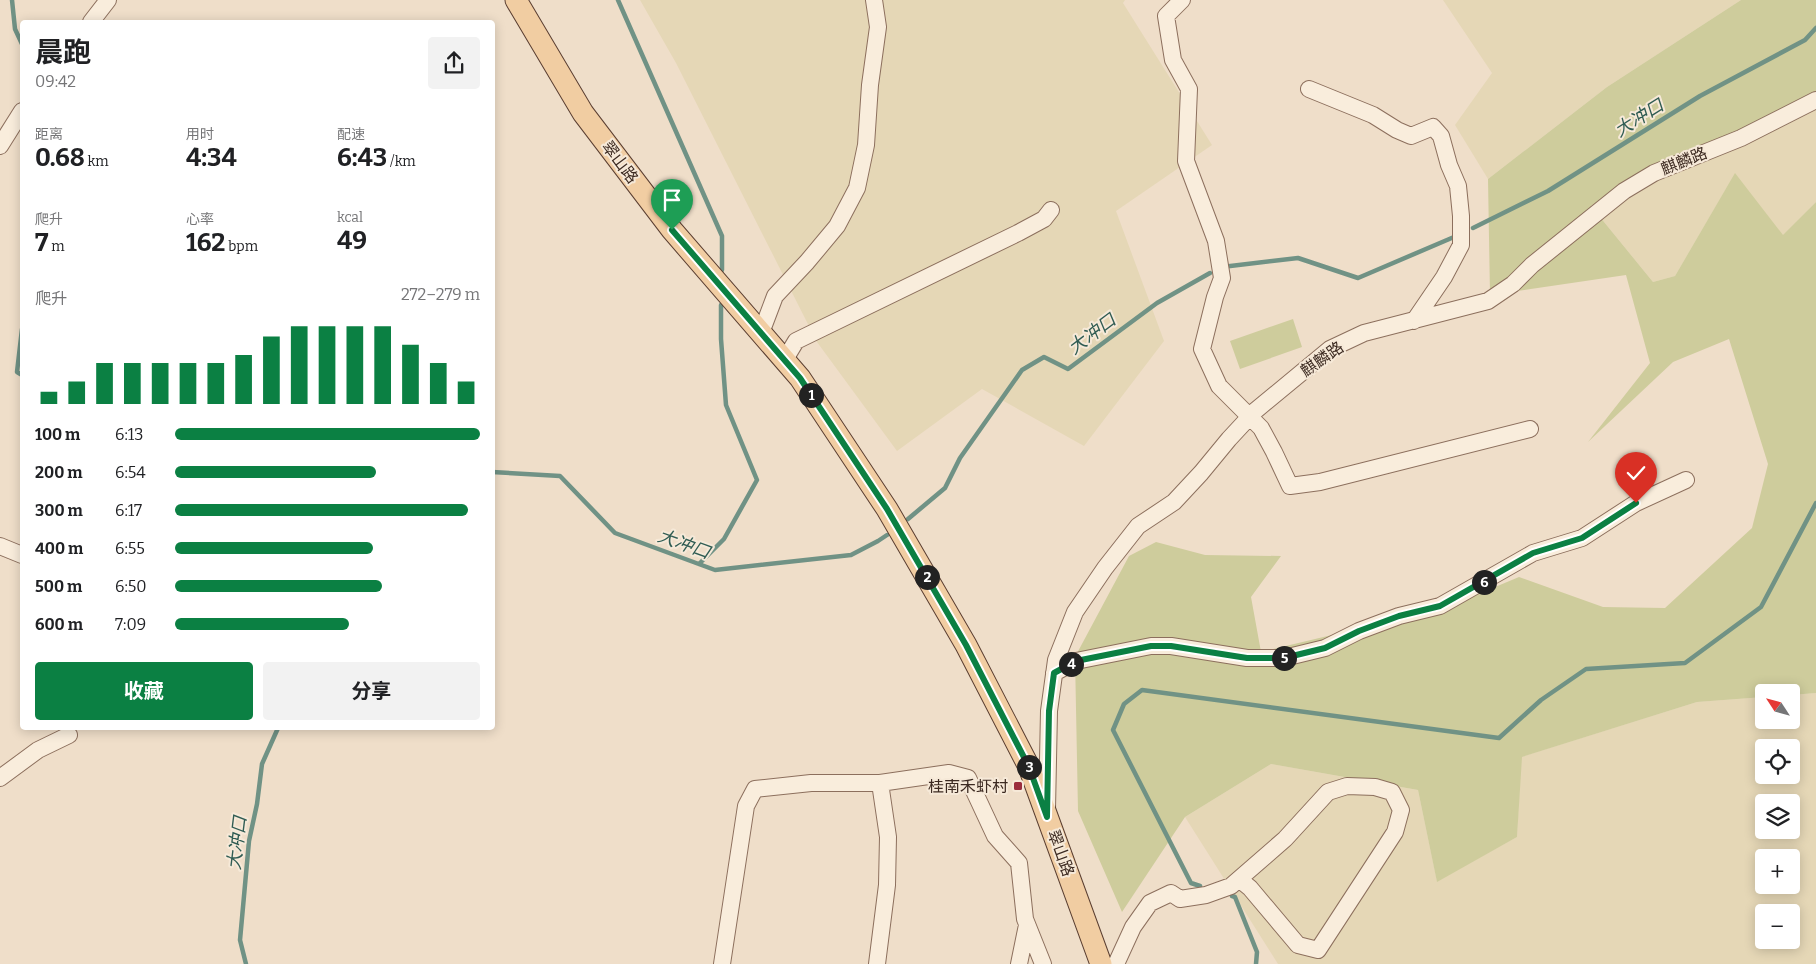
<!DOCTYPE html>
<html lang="zh">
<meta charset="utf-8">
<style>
:root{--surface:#fff;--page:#f2f2f2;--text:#202124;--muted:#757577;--accent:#0b8043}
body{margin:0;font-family:Bitter,"Noto Sans SC",serif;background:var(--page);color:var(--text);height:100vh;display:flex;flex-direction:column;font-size:19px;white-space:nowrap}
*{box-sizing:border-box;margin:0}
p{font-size:16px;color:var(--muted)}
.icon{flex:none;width:28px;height:28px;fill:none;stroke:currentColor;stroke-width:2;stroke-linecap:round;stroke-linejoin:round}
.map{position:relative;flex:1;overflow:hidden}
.details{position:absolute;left:20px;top:20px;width:475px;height:710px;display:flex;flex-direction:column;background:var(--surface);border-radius:5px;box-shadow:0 2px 12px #0003}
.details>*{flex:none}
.needle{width:32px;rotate:306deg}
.buttons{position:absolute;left:1755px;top:684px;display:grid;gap:10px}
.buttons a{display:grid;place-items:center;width:45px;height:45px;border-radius:5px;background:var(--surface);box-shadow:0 2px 12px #0003;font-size:25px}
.pin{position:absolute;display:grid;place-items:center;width:42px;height:42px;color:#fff;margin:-51px -21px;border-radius:50% 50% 50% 0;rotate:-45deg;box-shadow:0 0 5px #0007}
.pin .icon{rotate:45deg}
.km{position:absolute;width:25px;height:25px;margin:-12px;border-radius:50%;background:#222;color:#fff;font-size:14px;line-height:25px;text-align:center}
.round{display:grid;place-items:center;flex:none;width:52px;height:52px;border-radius:5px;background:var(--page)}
.headline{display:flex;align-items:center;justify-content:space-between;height:85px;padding:0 15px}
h1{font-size:28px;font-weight:700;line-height:38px}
.stats{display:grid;grid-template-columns:repeat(3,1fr);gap:8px;height:85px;padding:5px 15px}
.stats div{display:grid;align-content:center}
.stats b{font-size:25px;font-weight:700}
.stats small{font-size:14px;font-weight:400}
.stats p{font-size:14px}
.chart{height:140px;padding:10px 15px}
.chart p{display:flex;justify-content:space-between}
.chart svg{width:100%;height:90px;margin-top:5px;stroke:var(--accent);stroke-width:6}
.action{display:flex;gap:10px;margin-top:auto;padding:10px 15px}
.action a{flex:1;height:58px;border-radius:5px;background:var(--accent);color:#fff;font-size:20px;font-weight:700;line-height:58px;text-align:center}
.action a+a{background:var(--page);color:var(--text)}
ul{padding:0 15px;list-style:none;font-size:16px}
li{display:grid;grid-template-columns:80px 60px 1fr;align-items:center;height:38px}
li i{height:12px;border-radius:6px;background:var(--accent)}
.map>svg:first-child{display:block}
</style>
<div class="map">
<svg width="1816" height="964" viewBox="0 0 1816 964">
<rect width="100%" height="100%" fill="#efdec9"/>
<path fill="#e5d7b6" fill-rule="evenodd" d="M640 0H1125L1123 3 1212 145 1116 211 1164 341 1084 446 982 389 897 451 817 342 676 63Z
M1443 0H1741L1607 87 1488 179 1455 125 1492 73Z
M1816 109V202L1783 236 1726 189 1675 276 1653 282 1591 206Z
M1816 693V964H1278L1185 817 1271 764 1418 790 1437 881 1517 837 1521 757 1697 702 1764 697V720H1791V695ZM1764 748H1791V775H1764ZM1764 802H1791V830H1764ZM1764 858H1791V885H1764ZM1764 912H1791V940H1764Z"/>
<path fill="#cecc9c" d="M1741 0H1816V97L1647 171 1591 206 1653 282 1675 276 1735 173 1783 235 1816 202V693L1791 695V692H1764V697L1697 702 1522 757 1517 837 1437 882 1418 790 1271 764 1185 817 1122 912 1078 811 1075 657 1129 556 1156 542 1205 555 1281 556 1251 597 1261 652 1445 608 1519 577 1603 607 1665 608 1752 528 1768 464 1729 339 1673 362 1588 442 1650 363 1626 275 1490 295 1488 179 1607 87Z
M1293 319 1302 347 1240 369 1230 341Z"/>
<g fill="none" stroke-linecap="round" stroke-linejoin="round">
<path stroke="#709285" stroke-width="4.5" d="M12 0 15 29 22 44
M618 0 722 236V270
M1473 228 1548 191 1700 96 1805 40 1816 28
M1222 267 1298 258 1358 278 1454 237
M22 329 17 372 22 375
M492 472 560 476 615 533 715 570 851 555 878 541 887 535
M908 519 945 488 960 458 1022 370 1044 357 1068 369 1157 303 1210 273
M699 564 724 539 757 480 726 405 721 339V305
M1200 886 1191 883 1113 730 1124 704 1142 690 1499 738 1541 700 1586 669 1685 663 1761 607 1816 503
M1232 896 1235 897 1257 952 1256 964
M246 964 240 940 249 841 257 804 262 764 278 728"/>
<g stroke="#8c6f5d" stroke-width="18">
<path id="minor" d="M1182 0 1166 16 1173 60 1189 89 1186 161 1216 241 1222 278 1215 297 1202 349 1219 386 1261 428 1274 452 1290 486 1320 482 1530 429
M91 22 108 0
M1309 89 1373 115 1397 130 1411 136 1433 127 1441 136 1449 165 1458 186 1461 216V245L1444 277 1414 321
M0 146 22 111
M761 333 775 296 807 262 837 226 857 188 866 145 870 85 878 27 874 0
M784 361 796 341 1018 233 1044 219 1051 210
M0 546 22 555
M1054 673 1076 661 1151 646H1171L1247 658H1284L1325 648 1359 631 1399 616 1440 606 1533 553 1582 538 1636 503 1686 480
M0 778 38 750 69 735
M1047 809 1049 711 1056 660 1075 612 1105 568 1138 526 1174 502 1201 473 1229 439 1255 411 1330 349 1364 333 1488 301 1513 284 1532 265 1624 191 1654 173 1741 138 1816 100
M722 964 746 806 755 789 811 783H880L949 773 968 778 995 836 1019 863 1025 919 1043 964
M877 964 887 885 888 837 880 783
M1019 964 1027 925
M1116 964 1133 927 1150 903 1171 893 1180 899 1206 895 1231 886 1285 839 1328 792 1347 786 1375 787 1392 792 1401 810 1395 832 1318 950 1298 945 1250 888 1239 879"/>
</g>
<g stroke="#5a3e31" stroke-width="23">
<path id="major" d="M516 0 583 113 672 230 800 378 887 509 966 645 1029 767 1101 964"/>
</g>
<use href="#minor" stroke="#f9eddc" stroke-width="16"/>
<use href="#major" stroke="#f1cda2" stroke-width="21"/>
</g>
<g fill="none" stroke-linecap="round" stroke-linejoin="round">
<g stroke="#fff" stroke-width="10">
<path id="route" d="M672 230 800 378 887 509 966 645 1029 767 1047 817 1049 711 1054 673 1076 661 1151 646H1171L1247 658H1284L1325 648 1359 631 1399 616 1440 606 1533 553 1582 538 1636 503"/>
</g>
<use href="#route" stroke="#0b8043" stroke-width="6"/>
</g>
<rect fill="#9b2d3d" stroke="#f6e9d8" stroke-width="2" x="1013" y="781" width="10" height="10" rx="2.5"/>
<g text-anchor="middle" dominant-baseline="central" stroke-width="4" stroke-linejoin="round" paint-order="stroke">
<g font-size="16" fill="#3c2a21" stroke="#f6e9d8">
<text transform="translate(1684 161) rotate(-22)">麒麟路</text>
<text transform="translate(620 162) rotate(53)">翠山路</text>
<text transform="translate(1322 359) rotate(-35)">麒麟路</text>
<text transform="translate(1061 853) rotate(70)">翠山路</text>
</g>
<g font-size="16" fill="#3c2a21" stroke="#f6e9d8" text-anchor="end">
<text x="1008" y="786">桂南禾虾村</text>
</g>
<g font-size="18" font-style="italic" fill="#305c53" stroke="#f6e9d8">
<text transform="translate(1639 118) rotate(-32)">大冲口</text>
<text transform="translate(1092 334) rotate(-37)">大冲口</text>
<text transform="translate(684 544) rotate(20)">大冲口</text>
<text transform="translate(237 843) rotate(-83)">大冲口</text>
</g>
</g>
</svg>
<div class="buttons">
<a><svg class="needle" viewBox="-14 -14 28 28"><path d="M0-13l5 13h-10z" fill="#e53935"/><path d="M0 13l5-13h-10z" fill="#757577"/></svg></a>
<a><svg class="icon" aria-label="locate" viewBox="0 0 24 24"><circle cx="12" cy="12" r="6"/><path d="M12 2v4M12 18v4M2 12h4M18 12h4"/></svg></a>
<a><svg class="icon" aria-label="layers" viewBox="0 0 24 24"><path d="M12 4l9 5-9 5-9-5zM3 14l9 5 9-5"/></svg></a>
<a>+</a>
<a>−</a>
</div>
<div class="pin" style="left:672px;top:230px;background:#1e9e55"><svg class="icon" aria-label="arrive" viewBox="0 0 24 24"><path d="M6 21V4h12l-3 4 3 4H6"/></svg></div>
<div class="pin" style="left:1636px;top:503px;background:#d93025"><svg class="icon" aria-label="check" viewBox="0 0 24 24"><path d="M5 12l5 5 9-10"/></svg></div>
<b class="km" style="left:811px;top:395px">1</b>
<b class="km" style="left:927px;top:577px">2</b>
<b class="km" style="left:1029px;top:767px">3</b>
<b class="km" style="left:1071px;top:664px">4</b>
<b class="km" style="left:1284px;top:658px">5</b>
<b class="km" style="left:1484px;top:582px">6</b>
<section class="details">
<div class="headline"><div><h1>晨跑</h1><p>09:42</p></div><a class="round"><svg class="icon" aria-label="share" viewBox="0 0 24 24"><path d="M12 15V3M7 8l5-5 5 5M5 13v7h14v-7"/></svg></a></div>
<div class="stats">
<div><p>距离</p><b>0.68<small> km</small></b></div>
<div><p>用时</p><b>4:34</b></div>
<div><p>配速</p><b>6:43<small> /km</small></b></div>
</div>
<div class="stats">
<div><p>爬升</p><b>7<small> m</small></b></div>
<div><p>心率</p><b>162<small> bpm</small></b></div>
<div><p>kcal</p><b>49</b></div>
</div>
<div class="chart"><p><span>爬升</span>272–279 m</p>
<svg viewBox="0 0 160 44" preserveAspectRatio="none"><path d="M5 44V38M15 44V33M25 44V24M35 44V24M45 44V24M55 44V24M65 44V24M75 44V20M85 44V11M95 44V6M105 44V6M115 44V6M125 44V6M135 44V15M145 44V24M155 44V33"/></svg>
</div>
<ul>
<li><b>100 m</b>6:13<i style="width:100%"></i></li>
<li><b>200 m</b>6:54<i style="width:66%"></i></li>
<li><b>300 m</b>6:17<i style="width:96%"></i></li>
<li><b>400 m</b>6:55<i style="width:65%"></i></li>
<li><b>500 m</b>6:50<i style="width:68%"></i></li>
<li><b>600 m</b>7:09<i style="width:57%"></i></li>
</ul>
<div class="action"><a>收藏</a><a>分享</a></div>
</section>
</div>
